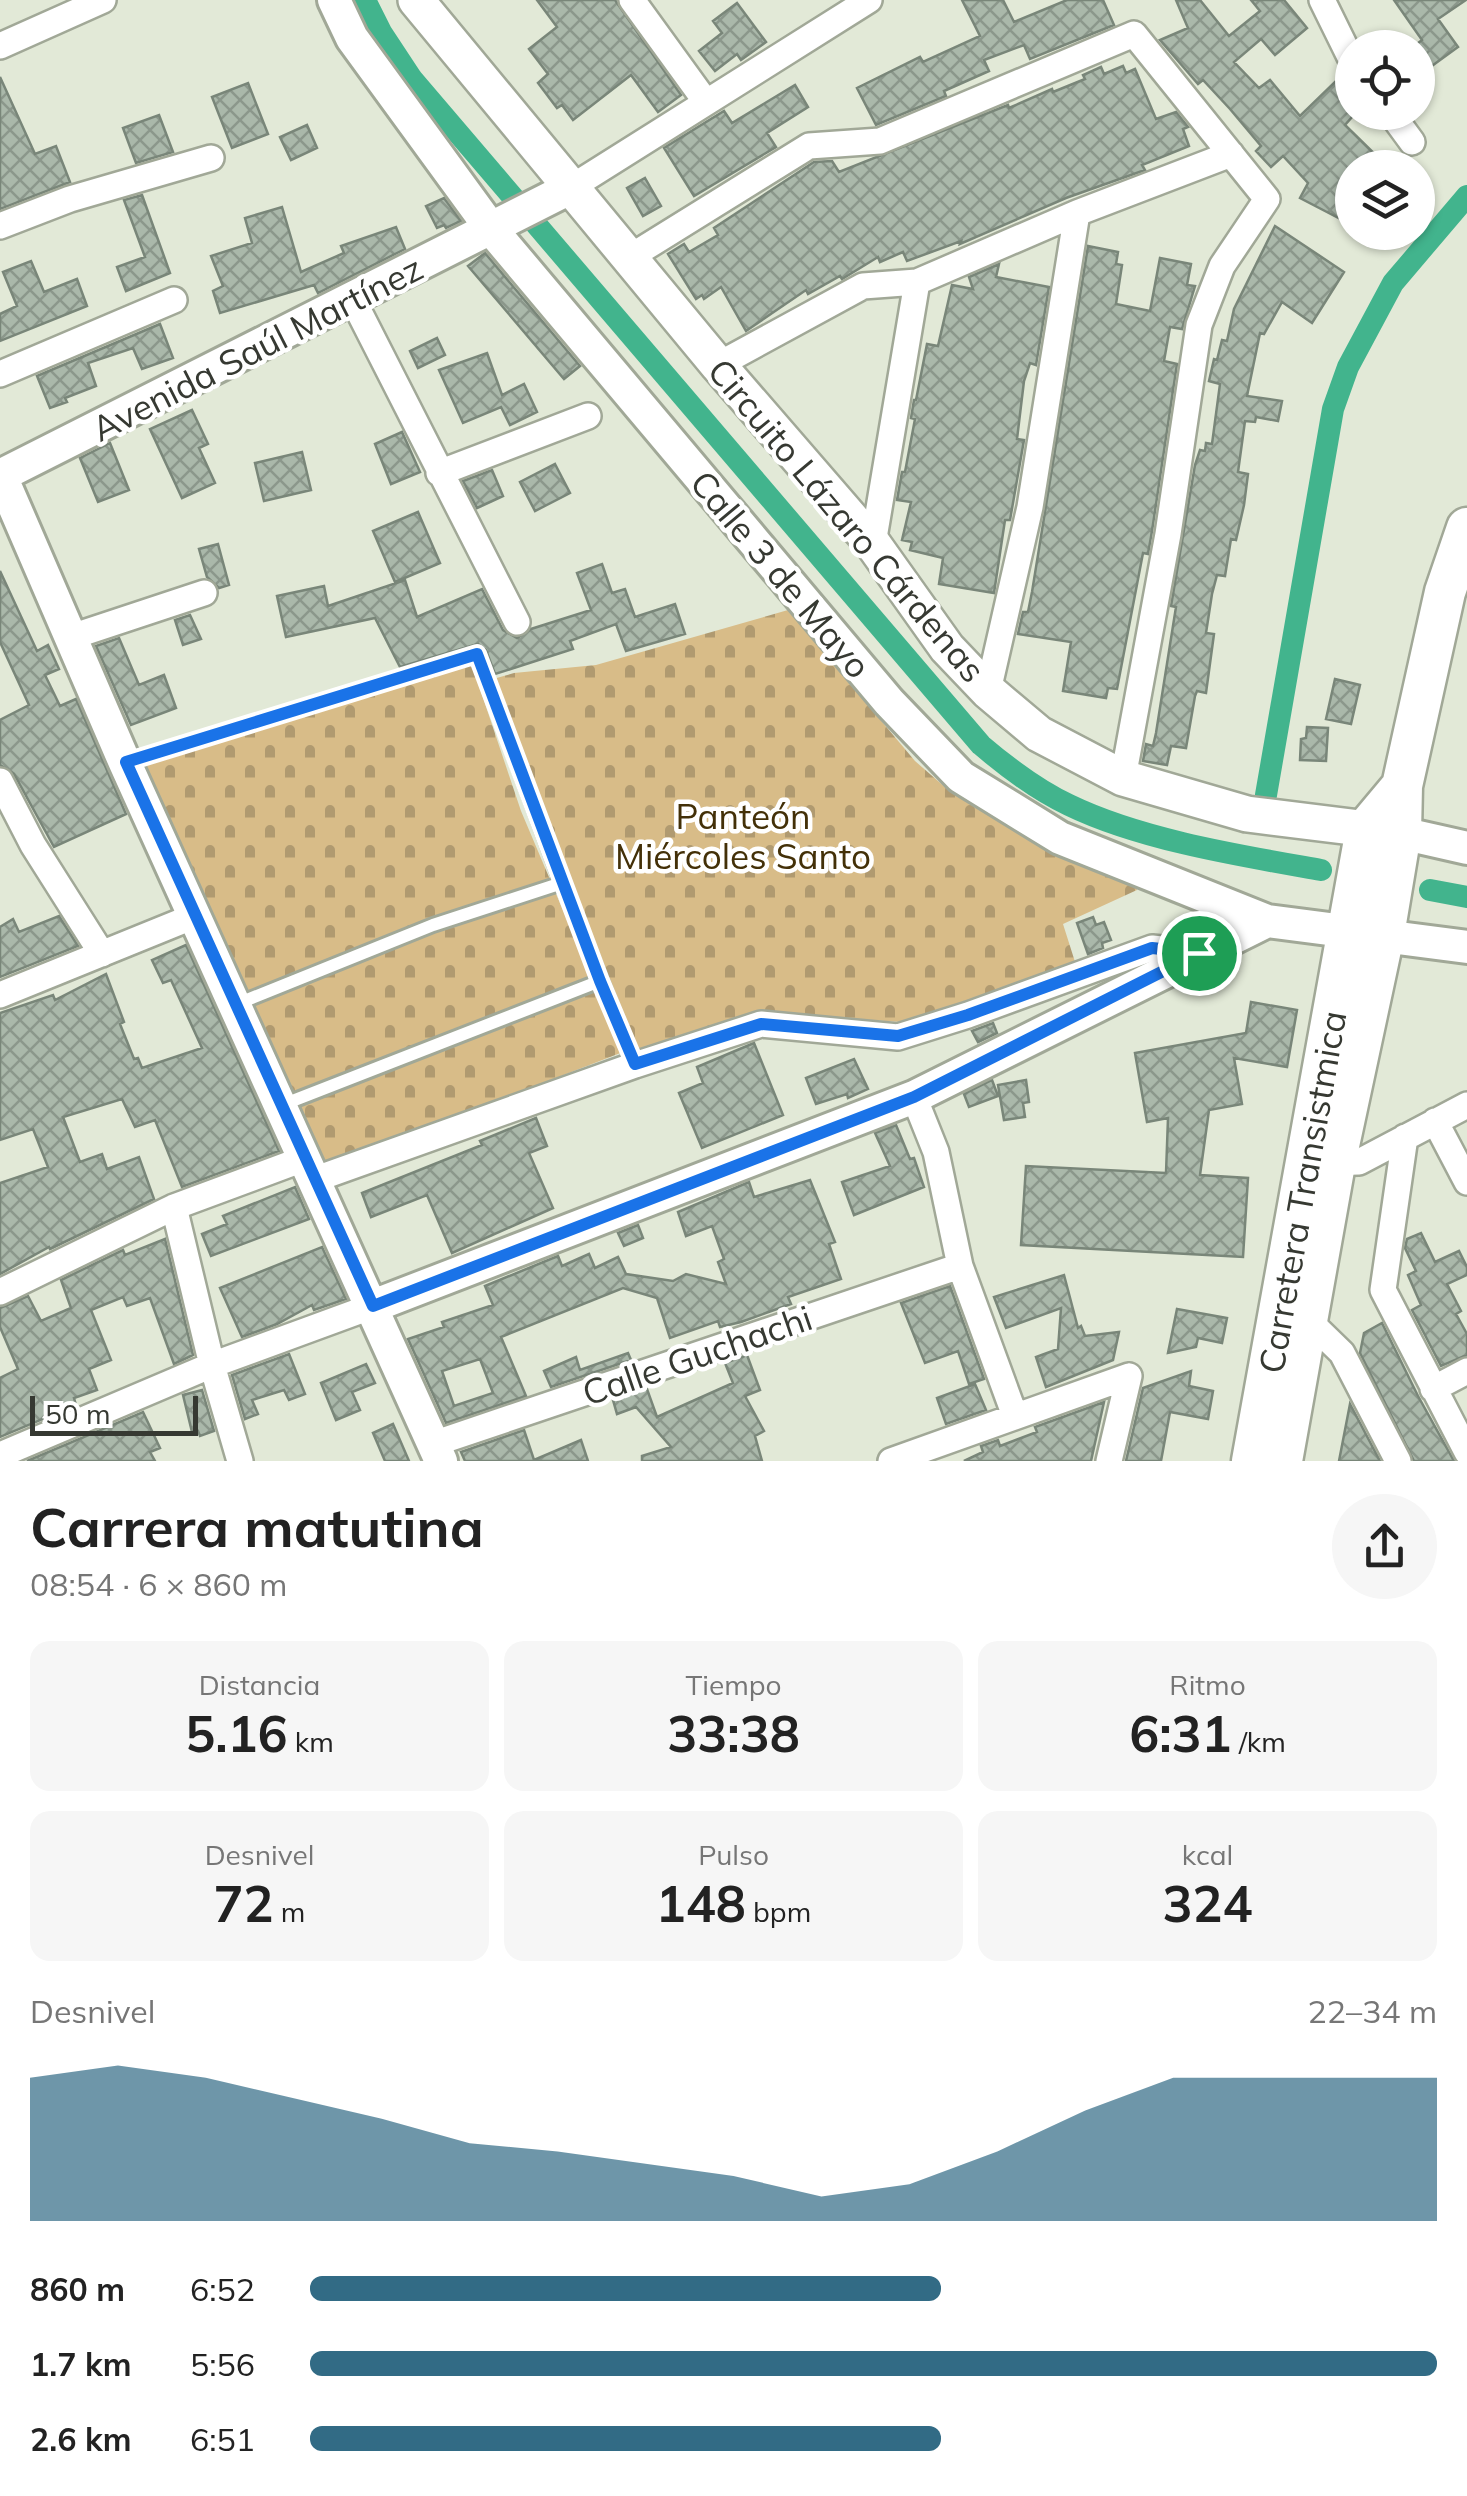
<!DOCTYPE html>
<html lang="es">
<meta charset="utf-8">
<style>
:root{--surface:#fff;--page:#f6f6f6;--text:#222;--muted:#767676;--accent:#326b85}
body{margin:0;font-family:Mulish,sans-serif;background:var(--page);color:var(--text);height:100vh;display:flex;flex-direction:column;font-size:38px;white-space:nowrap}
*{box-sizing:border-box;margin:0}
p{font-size:32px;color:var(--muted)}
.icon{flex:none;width:55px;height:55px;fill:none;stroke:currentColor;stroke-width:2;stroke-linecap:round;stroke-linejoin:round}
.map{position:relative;height:1461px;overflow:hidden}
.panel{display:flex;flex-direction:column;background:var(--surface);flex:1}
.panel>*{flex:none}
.tools{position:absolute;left:1335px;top:30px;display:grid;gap:20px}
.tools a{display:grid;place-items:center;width:100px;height:100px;border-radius:50%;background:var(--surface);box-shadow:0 2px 8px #0004;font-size:50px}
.scale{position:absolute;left:30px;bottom:25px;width:168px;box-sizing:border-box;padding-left:10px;border:5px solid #363932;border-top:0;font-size:28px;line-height:35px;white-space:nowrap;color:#363932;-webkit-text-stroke:8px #fff;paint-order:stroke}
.pin{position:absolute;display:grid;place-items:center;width:85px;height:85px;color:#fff;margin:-42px;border:5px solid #fff;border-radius:50%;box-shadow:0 2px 10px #0007}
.round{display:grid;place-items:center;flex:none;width:105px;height:105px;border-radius:52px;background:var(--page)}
.summary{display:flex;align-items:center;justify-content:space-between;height:170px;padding:0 30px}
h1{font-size:55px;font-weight:700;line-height:75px}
.figures{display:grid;grid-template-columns:repeat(3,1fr);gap:15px;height:170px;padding:10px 30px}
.figures div{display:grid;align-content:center;border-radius:20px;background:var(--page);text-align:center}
.figures b{font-size:50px;font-weight:700}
.figures small{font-size:28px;font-weight:400}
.figures p{font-size:28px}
.chart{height:280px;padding:20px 30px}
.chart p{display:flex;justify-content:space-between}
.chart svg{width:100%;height:180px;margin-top:10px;fill:var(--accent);opacity:.7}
ul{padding:0 30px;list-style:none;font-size:32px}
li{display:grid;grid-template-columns:160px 120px 1fr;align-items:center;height:75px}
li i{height:25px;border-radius:12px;background:var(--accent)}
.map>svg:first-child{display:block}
</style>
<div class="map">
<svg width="1467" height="1461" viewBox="0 0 1467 1461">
<defs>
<pattern id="cemetery-stones" width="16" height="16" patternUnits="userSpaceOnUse" patternTransform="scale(2.5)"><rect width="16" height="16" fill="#d8bc88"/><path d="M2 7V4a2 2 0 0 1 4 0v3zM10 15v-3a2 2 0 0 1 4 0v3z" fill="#b09a70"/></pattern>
<pattern id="building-cross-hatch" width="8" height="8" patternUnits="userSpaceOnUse" patternTransform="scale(2.5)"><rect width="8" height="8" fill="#aab8aa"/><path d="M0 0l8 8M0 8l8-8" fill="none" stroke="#8b978b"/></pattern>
</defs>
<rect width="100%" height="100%" fill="#e2e9d7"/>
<path fill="url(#cemetery-stones)" d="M788 610 915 761 946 788 1006 822 1133 879 1137 890 1063 924 1076 965 902 1022 772 1014 639 1050 585 926 493 679 514 673 596 665Z
M471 662 521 811 623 1052 323 1168 143 765Z"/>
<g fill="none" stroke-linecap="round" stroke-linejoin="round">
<path stroke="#42b48d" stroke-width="22" d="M365 0 381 32 412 79 981 745C1008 768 1037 790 1069 805 1141 840 1242 856 1321 870
M1266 795 1333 409 1348 367 1393 283 1467 196
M1430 890 1467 897"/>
</g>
<path fill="url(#building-cross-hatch)" stroke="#798679" stroke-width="2.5" fill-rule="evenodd" d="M537 0H615L681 95 658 112 631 75 573 120 562 105 557 108 538 83 548 74 529 49 557 27Z
M962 0H1003L1014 22 1067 0H1103L1114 25 1030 59 1024 45 984 60 989 71 944 91 946 96 876 125 857 88 920 57 923 62 980 36Z
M1176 0H1200L1229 36 1260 11 1251 0H1284L1307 28 1275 55 1261 39 1234 62 1259 88 1270 80 1300 116 1336 81 1352 97V117L1345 125 1389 168H1352V225L1300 198 1308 183 1283 156 1271 167 1256 151 1261 146 1230 109 1203 80 1198 84 1160 40 1188 28Z
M1394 0H1466L1438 19 1458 47 1418 76V43L1422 40Z
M737 3 766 42 741 60 737 54 715 71 699 51 722 33 713 21Z
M1123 66 1126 73 1135 69 1156 119 1176 112 1188 127 1183 129 1189 146 1142 165 1145 170 1066 198 960 244 961 241 907 261 903 252 880 262 878 257 842 279 840 276 808 294 806 290 746 331 721 287 704 299 702 295 696 299 668 254 684 244 689 252 718 235 714 228 814 162 832 161 839 172 1008 105 1009 108 1052 89 1053 92 1085 79 1083 75 1101 67 1104 74Z
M0 77 35 154 56 146 70 182 0 209Z
M248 83 268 134 232 148 212 97Z
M795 85 808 107 767 133 776 147 694 196 664 148 724 111 732 123Z
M159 115 173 152 136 163 123 128Z
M307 125 317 148 291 160 280 137Z
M645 178 661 206 643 216 627 188Z
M142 195 170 273 126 291 117 267 145 257 124 200Z
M444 198 461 221 446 228 444 225 437 228 426 206Z
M282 207 301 272 344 253 341 246 396 227 405 249 318 293 314 285 220 313 213 291 223 286 211 256 252 243 245 218Z
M1275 226 1344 272 1312 323 1282 302 1264 334 1260 333 1247 396 1282 401 1278 421 1256 417 1255 422 1245 421 1238 472 1248 474 1244 505 1236 540 1231 539 1225 576 1217 575 1212 594 1206 633 1214 634 1206 693 1197 691 1195 696 1186 748 1171 746 1167 765 1143 761 1146 744 1153 746 1156 733 1176 607 1171 606 1195 465 1200 450 1205 451 1206 443 1212 444 1220 384 1209 381 1214 359 1217 360 1222 340 1227 341 1234 309Z
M1088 246 1118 252 1116 264 1122 265 1116 304 1150 311 1160 258 1191 264 1187 285 1195 286 1182 329 1170 327 1164 361 1177 364 1152 531 1148 554 1143 553 1117 689 1108 688 1106 698 1063 691 1071 642 1018 634 1023 612H1028L1032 592Z
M485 253 580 366 564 379 468 266Z
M31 261 44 292 77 279 87 306 0 341V314L17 306 3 272Z
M999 264 996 277 1049 287 1036 365 1030 363 1024 381 1017 439 1024 440 1010 520H1005L994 593 939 584 943 558 910 550 912 542 902 540 911 502 897 500 902 472H905L915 419 911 418 914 400H916L927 344 938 346 952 285 973 289 969 277Z
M160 324 173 358 142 369 133 348 88 363 96 386 65 398 67 402 50 408 37 376Z
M437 338 445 355 418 368 410 351Z
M487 353 502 395 524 384 537 412 510 425 501 407 463 423 439 370Z
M192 410 208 444 199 448 215 483 182 498 150 429Z
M402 432 420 472 391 484 375 444Z
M110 443 129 490 98 502 80 458Z
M302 452 311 490 264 501 255 463Z
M555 464 570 493 535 511 520 482Z
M492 470 503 496 477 508 463 481Z
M418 512 440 563 395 582 373 531Z
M218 544 229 585 219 588 207 577 199 549Z
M602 564 612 593 625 589 635 617 675 604 685 634 626 651 616 624 570 641 573 649 495 674 486 650 478 644 400 667 375 618 286 637 277 596 324 586 328 606 405 580 417 617 482 589 503 630 517 638 531 629 591 610 577 573Z
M0 571 37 651 48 645 59 669 45 675 60 706 76 699 126 814 54 847 14 774 0 765V720L29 705 0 642Z
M190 615 201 639 183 645 175 620Z
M119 638 139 685 164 675 176 708 131 725 96 646Z
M1335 679 1360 685 1351 724 1326 719Z
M1307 727 1328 728 1326 761 1300 760 1301 739 1306 738Z
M59 916 78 946 0 977V927L13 919 19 932Z
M1093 917 1096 925 1104 922 1111 940 1102 943 1103 948 1088 954 1077 923Z
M186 945 279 1151 182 1187 155 1120 135 1127 122 1099 63 1117 80 1162 102 1154 107 1169 139 1157 154 1199 50 1249 49 1247 0 1274V1183L48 1167 33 1129 0 1140V1013L53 995 55 1000 106 974 124 1022 120 1024 134 1059 138 1058 142 1068 202 1048 171 980 163 983 152 960Z
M1251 1002 1297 1010 1287 1067 1234 1058 1242 1104 1209 1110 1200 1175 1248 1178 1243 1257 1021 1245 1026 1166 1166 1173 1168 1118 1147 1122 1135 1053 1246 1033Z
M993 1023 997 1033 978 1042 972 1031Z
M754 1043 783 1115 702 1148 679 1093 703 1083 697 1067Z
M854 1059 868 1089 848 1098 847 1094 816 1104 806 1078Z
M992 1080 998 1096 969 1107 964 1094Z
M1026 1080 1029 1102 1023 1103 1025 1117 1004 1120 998 1085Z
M536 1118 547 1146 529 1153 553 1208 452 1253 427 1195 371 1217 362 1193 482 1145 480 1141Z
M896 1125 910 1159 914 1158 924 1187 854 1215 842 1182 890 1166 875 1133Z
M810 1180 835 1242 829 1244 841 1279 788 1297 791 1304 741 1322 720 1327 718 1321 670 1338 657 1298 623 1288 501 1337 526 1396 446 1423 408 1339 444 1327 442 1322 493 1305 485 1286 558 1256 562 1266 589 1254 595 1268 618 1257 626 1274 673 1281 686 1274 726 1284 718 1262 724 1259 712 1226 686 1236 678 1212 749 1182 754 1197ZM480 1359 493 1393 454 1406 442 1371Z
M295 1187 309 1219 211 1256 202 1234 227 1224 223 1216Z
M638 1225 643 1238 624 1246 618 1233Z
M1421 1233 1435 1262 1459 1251 1467 1267V1275L1447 1284 1461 1311 1456 1314 1467 1334V1355L1441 1366 1412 1310 1421 1305 1408 1275 1416 1271 1405 1248 1407 1239Z
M165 1239 193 1355 174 1364 150 1298 127 1306 123 1297 91 1310 111 1360 89 1369 97 1390 74 1398 76 1405 0 1437V1378L18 1369 0 1327V1308L28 1296 41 1321 71 1308 61 1280 123 1250 125 1255Z
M322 1247 346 1299 314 1310 312 1305 277 1324 242 1337 220 1288Z
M1064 1275 1078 1328 1081 1326 1085 1336 1119 1332 1113 1360 1046 1387 1036 1357 1058 1349 1061 1308 1006 1328 994 1297Z
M950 1286 984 1379 969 1384 958 1351 925 1363 901 1303Z
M1177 1309 1227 1318 1222 1343 1198 1338 1196 1347 1168 1353Z
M1382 1323 1418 1396 1454 1461H1414L1360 1353 1364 1333Z
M628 1353 631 1360 551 1387 544 1371 576 1357 580 1370Z
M289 1354 305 1394 289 1400 284 1390 252 1400 258 1414 245 1419 232 1375Z
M747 1355 760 1390 745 1396 764 1431 755 1436 762 1461H642V1456L671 1447 636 1407 617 1414 613 1400 647 1389 657 1417 733 1383 725 1363Z
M366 1364 375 1383 352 1392 360 1410 336 1420 321 1383Z
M1191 1371 1189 1386 1213 1391 1208 1419 1170 1412 1161 1461H1126L1143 1388Z
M975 1384 986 1410 946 1424 937 1398Z
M202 1390 214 1431 200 1436 198 1431 192 1432 183 1395Z
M1104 1402 1091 1461H964L983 1452 981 1446 998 1440 1000 1446 1037 1432 1035 1427Z
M1350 1404 1380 1461H1339Z
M143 1412 160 1448 150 1452 155 1461H27Z
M393 1424 409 1461H385L373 1433Z
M524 1430 534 1460 581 1440 588 1461H465L461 1452Z"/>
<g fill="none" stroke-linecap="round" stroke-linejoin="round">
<g stroke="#a1a897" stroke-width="18">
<path id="service" d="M128 762 477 654 562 883 635 1065
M237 1004 433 925 562 883
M282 1105 600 981"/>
</g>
<g stroke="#a1a897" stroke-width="30">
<path id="minor" d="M632 0 706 102
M1322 0 1352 61
M0 46 103 0
M1390 112 1412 142
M572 187 869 0
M0 226 70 199 211 158
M630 257 809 146 880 141 1134 34 1267 199 1222 266 1199 325 1168 534 1123 778
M353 300 517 622
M718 365 863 286 917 282 1077 213 1231 154
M0 374 174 300
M439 473 588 416
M873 544 917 282
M71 637 204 593
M988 691 1030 507 1077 213
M0 781 33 845 102 954
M0 995 197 915
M914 1097 936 1152 960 1266 1015 1416
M1435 1121 1467 1182
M1405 1137 1383 1290 1467 1452
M1322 1163 1359 1162 1467 1105
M316 1179 635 1065 761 1024 898 1037 968 1015 1152 948 1199 953
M174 1207 212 1365 240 1461
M0 1292 174 1207 306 1158
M1307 1319 1342 1353 1398 1461
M1433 1389 1467 1371
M433 1444 960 1266
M0 1455 212 1365 373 1306
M891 1461 1129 1376
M1109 1461 1129 1376"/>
</g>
<g stroke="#a1a897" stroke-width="38">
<path id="tertiary" d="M334 0 352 38 492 230 889 702 961 777 1060 838 1267 921 1467 947
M0 476 572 187
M1 476 125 763 441 1461
M1401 833 1467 848
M373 1306 914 1097 1267 921"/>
</g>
<g stroke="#a1a897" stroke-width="40">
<path id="secondary" d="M416 0 718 365 873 544 947 648 988 691 1039 734 1123 778 1247 814 1392 832"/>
</g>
<g stroke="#a1a897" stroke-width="45">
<path id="primary" d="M1252 1461 1366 829 1402 786
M1282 1461 1335 1164 1384 935 1401 833 1402 786 1445 592 1467 528"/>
</g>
<use href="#service" stroke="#fff" stroke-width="12"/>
<use href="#minor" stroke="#fff" stroke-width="25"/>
<use href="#tertiary" stroke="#fff" stroke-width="32"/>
<use href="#secondary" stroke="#fff" stroke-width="35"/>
<use href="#primary" stroke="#fff" stroke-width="40"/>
</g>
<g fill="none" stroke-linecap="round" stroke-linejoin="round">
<g stroke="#fff" stroke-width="20">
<path id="route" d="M477 654 600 981 635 1064 761 1024 898 1036 968 1015 1152 948 1199 953 914 1097 373 1306 126 762Z"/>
</g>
<use href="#route" stroke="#1a73e8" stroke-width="12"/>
</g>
<g text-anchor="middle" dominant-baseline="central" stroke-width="9" stroke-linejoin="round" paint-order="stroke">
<g font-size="35" fill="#363932" stroke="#fff">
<text transform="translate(257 348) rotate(-27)">Avenida Saúl Martínez</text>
<text transform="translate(847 520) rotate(50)">Circuito Lázaro Cárdenas</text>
<text transform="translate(781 574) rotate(50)">Calle 3 de Mayo</text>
<text transform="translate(1302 1192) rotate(-80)">Carretera Transistmica</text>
<text transform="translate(697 1355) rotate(-19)">Calle Guchachi</text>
</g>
<g font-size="35" fill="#433008" stroke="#fff">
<text x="743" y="816">Panteón<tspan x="743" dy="40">Miércoles Santo</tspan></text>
</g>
</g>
</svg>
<div class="tools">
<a><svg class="icon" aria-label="locate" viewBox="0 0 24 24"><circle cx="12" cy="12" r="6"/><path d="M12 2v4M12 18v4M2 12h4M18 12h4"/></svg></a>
<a><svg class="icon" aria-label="layers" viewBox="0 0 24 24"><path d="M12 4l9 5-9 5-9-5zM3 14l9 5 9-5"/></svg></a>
</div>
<div class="scale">50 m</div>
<div class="pin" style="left:1199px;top:953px;background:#1e9e55"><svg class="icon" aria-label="arrive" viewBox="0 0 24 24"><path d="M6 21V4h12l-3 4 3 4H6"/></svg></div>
</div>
<section class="panel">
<div class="summary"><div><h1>Carrera matutina</h1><p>08:54 · 6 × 860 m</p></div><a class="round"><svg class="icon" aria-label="share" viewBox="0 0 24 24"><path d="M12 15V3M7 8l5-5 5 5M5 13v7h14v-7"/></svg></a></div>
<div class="figures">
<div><p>Distancia</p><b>5.16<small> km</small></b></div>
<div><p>Tiempo</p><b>33:38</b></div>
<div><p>Ritmo</p><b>6:31<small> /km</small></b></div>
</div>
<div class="figures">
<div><p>Desnivel</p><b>72<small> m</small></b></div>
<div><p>Pulso</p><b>148<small> bpm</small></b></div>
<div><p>kcal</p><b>324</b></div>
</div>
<div class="chart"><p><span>Desnivel</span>22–34 m</p>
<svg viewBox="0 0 160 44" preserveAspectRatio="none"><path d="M0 44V9L10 6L20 9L30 14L40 19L50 25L60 27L70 30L80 33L90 38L100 35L110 27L120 17L130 9L140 9L150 9L160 9V44z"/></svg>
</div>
<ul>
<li><b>860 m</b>6:52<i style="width:56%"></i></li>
<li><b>1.7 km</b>5:56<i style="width:100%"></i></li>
<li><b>2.6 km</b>6:51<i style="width:56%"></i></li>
</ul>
</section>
